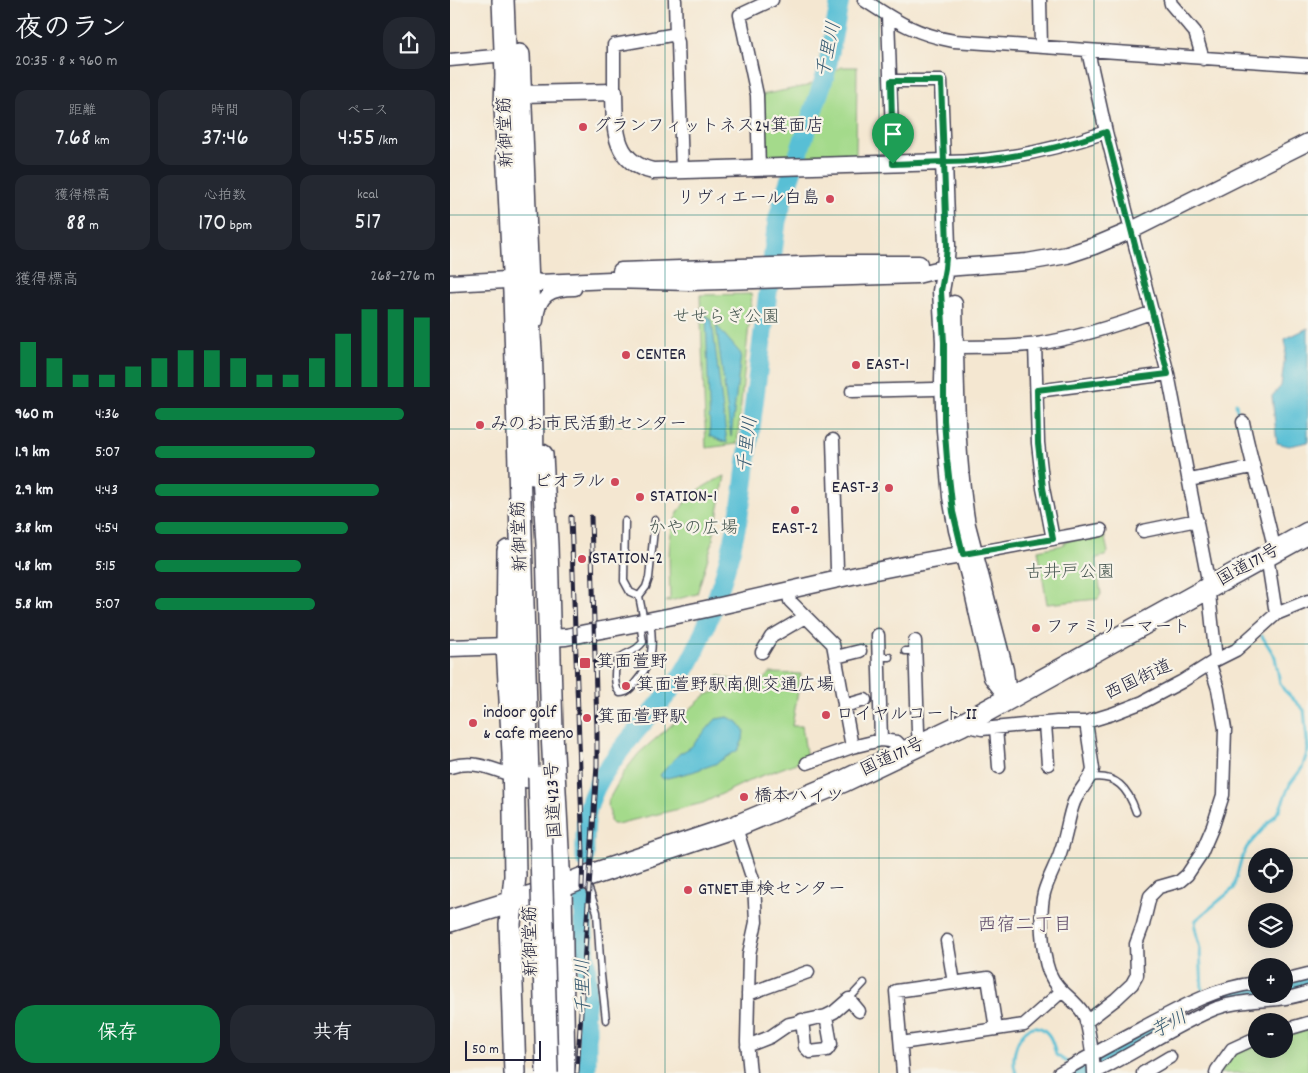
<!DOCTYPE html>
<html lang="ja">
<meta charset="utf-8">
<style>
:root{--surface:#171b24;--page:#242831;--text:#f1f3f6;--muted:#9ea1a6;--accent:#0b8043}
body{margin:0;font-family:Dekko,"Klee One",sans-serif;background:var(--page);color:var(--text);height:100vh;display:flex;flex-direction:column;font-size:19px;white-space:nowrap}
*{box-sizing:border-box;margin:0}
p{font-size:16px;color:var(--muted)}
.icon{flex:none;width:28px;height:28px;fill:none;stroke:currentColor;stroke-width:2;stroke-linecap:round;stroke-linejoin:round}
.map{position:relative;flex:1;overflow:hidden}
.drawer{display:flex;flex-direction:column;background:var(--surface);width:450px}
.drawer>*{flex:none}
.fabs{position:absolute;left:798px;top:848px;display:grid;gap:10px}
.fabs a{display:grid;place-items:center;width:45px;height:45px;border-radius:50%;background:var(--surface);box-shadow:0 5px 20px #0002;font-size:25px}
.scale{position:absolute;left:15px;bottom:12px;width:76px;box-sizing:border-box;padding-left:5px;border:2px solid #22223b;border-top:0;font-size:14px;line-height:18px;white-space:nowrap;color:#22223b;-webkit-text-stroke:4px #f7f3e8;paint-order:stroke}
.pin{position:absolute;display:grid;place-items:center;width:42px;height:42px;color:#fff;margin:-51px -21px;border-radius:50% 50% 50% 0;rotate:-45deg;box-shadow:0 0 5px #0007}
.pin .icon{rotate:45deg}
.round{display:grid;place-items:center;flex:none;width:52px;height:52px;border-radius:20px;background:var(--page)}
.head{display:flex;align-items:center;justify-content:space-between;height:85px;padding:0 15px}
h1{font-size:28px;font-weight:600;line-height:38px}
.figures{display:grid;grid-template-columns:repeat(3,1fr);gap:8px;height:85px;padding:5px 15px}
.figures div{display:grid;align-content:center;border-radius:12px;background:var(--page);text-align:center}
.figures b{font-size:25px;font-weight:600}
.figures small{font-size:14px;font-weight:400}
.figures p{font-size:14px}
.chart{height:140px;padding:10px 15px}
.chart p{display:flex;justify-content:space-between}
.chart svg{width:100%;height:90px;margin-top:5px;stroke:var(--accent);stroke-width:6}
.cta{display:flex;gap:10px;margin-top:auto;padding:10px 15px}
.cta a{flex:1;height:58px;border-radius:20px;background:var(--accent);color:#fff;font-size:20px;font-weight:600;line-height:58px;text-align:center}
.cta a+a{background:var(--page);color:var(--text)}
ul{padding:0 15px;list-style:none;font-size:16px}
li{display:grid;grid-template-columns:80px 60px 1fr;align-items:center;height:38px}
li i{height:12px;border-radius:6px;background:var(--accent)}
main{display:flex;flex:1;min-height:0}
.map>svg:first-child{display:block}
</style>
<main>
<section class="drawer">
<div class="head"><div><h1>夜のラン</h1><p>20:35 · 8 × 960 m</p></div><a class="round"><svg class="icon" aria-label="share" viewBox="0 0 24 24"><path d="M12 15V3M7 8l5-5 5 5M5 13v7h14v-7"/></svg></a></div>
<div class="figures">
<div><p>距離</p><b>7.68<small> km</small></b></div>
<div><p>時間</p><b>37:46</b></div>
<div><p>ペース</p><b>4:55<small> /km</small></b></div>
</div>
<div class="figures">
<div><p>獲得標高</p><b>88<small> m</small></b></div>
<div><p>心拍数</p><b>170<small> bpm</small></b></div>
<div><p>kcal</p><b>517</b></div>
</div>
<div class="chart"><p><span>獲得標高</span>268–276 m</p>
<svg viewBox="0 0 160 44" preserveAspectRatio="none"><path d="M5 44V22M15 44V30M25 44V38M35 44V38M45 44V34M55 44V30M65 44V26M75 44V26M85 44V30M95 44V38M105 44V38M115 44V30M125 44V18M135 44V6M145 44V6M155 44V10"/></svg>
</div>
<ul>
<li><b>960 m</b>4:36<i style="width:89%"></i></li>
<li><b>1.9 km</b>5:07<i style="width:57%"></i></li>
<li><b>2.9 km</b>4:43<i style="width:80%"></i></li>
<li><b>3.8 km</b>4:54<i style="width:69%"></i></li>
<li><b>4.8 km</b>5:15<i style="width:52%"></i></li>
<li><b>5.8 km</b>5:07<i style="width:57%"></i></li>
</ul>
<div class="cta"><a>保存</a><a>共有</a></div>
</section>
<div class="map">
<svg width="858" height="1073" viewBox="0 0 858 1073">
<rect width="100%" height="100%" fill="#f7f3e8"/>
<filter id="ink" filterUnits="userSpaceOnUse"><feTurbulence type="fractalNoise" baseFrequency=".02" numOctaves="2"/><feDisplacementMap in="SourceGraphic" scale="10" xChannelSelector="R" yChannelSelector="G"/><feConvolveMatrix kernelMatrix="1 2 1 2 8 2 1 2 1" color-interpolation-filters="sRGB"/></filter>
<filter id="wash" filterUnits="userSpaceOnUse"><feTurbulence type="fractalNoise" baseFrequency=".0096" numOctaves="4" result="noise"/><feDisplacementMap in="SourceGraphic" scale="20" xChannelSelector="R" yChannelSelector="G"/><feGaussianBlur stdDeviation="1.12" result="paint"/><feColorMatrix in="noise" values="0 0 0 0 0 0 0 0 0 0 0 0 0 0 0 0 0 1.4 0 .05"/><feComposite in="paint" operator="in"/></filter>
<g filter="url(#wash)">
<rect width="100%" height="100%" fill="#f4e7d1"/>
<path fill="#a4da8b" stroke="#637e63" d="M392 67H407L406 155 318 158 313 154 311 95 357 86Z
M302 294 287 444 256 448 250 295Z
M275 476 262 544 247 594 216 602 220 598C219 539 211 503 275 476Z
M654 534 658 552 655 556 646 558 651 594 648 599 597 604 588 550 613 545 616 541Z
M320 673 351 674 342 726H352L357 759 303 779 253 803 167 824H163L160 821V813L157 805 159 799 174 772 189 753 256 695 270 690 268 675 306 688Z
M858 1026V1073H766L782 1049 806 1038V1049H834V1032Z"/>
<path fill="#58bfd5" stroke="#3d7088" d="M256 315 262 321 277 443 260 436Z
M266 325 291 354 281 437Z
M858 328V442L839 446 827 443 822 396 831 386 836 348 835 339Z
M278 717 288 722 294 730 293 740 288 750 265 764 242 772 213 779 210 775 229 754 241 747 266 719Z"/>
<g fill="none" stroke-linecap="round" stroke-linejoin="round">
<path stroke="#58bfd5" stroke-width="3" d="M786 403 789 422
M752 989 750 949 745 927 746 920 783 889 791 860 797 847 829 811 840 784 852 768 858 750 854 710 834 690 830 683 825 657 812 636
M633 1068 636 1069
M566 1073C557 1051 578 1010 598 1034 603 1040 604 1048 606 1055L617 1062"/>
<path stroke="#58bfd5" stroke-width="19" d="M135 859C135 842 134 825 138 809 149 762 206 715 233 673 246 653 254 631 263 608 277 570 287 532 293 491L327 221 337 187 376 73 390 0
M133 900V923L137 969V1001L134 1017 137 1026V1073
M834 991 858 984
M770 1001 790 996 815 994
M629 1073 724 1022"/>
</g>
</g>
<g filter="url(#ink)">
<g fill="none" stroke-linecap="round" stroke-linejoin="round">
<g stroke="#424052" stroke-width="9">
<path id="lane" d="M175 521 174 581 180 592 189 596
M194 621 189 596 196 587 199 578 205 520
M190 623 193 642C181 659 164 647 165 678 166 684 165 688 170 693 178 693 181 688 185 683 203 663 204 647 200 621
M455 651H465
M428 657H439
M640 778C666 774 678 788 686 812
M136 881 147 912 151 975 156 1020
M399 999 414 983"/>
</g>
<g stroke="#424052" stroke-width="15">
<path id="street" d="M225 0 226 37
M414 0C446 21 465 34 504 41L858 65
M590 0 591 47
M720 0 721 4 745 32 753 59
M438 16 443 164
M0 60 55 55
M441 81H491L494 162C550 162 604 150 656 132L638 51
M164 92V45L221 35 226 37 228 42 232 171
M656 132 718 374 757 575 766 660
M309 169 307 95 290 15 322 0
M87 321C88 295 101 289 125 289
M585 344 588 443 593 488 603 539
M505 347C532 346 560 348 587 344 627 338 665 326 703 312
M402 391 484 389
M587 391 718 374
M793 422C802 466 816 508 825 552
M383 440 387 569
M740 480 802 467
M693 531 747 520
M525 553 651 530
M817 556 826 614
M338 590 340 601 383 644 402 747
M428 635 431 740
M465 641 468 732 470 745
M312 652 321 637 355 617
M386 657 410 651
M394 706 415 700
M636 722 643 769C640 781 629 790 624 802 618 817 617 834 611 850 607 864 598 878 594 893 589 913 592 953 599 972 608 993 623 997 633 1013 638 1020 644 1063 644 1073
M595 724 598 764
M512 725 532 729 607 722H636L662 714 693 702 731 682 766 660 786 650 826 614 858 601
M546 728 549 767
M357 763 402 747 431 740 447 742 456 752
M0 767C24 760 41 768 63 776
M284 827 287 831 304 883 306 922 299 954 297 1042 300 1073
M497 941 504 983
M834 980 858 974
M298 994 358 972
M352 1020 355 1047 360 1052 377 1050 381 1044 376 1016
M636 1022 666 999 682 984 687 975 686 944 693 925 700 896 709 887 730 881 737 875 751 854 763 826 773 795 775 729 768 689 760 664
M834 1030 858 1023
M451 1043 574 1025 611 992
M297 1046 320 1037 339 1024 376 1016 384 1012 399 999 409 1011
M453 1073 446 991 538 978 546 1029
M609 1073C636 1058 663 1043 690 1029 728 1009 763 988 806 983
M644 1073C686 1053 724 1025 767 1008 797 997 829 1004 858 992
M693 1073 720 1057
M766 1073 767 1070 782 1049 806 1038"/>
</g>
<g stroke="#424052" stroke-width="19">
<path id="secondary" d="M71 94 164 92C165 126 162 162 203 171L494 162 497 246 495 268 491 291 494 342 493 381 495 430 501 497 507 530 520 579 542 677 559 699
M171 271 381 264H469
M78 279 89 283 161 280 240 282 467 275 495 268 577 262 617 255 644 246 682 230 858 142
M0 283 75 279
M504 304C506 378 505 453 517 525L555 670 558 697
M100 638 116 637C171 626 227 616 283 603 363 585 443 565 524 553
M0 648 57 646"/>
</g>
<g stroke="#424052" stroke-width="24">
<path id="highway" d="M53 0 56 75 55 107 64 293 78 777
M69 55 80 337C84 382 82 428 83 474
M92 455 97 545 102 733 109 868 111 887 114 1073
M58 551 57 646 63 753 65 876 60 924 65 1073
M0 921 111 887 138 876 284 827 394 781 511 725 858 533"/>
</g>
<use href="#lane" stroke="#fff" stroke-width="6"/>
<use href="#street" stroke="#fff" stroke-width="12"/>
<use href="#secondary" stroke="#fff" stroke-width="16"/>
<use href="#highway" stroke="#fff" stroke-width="21"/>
<g stroke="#22223b" stroke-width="5">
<path id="rail" d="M121 517 133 853 132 888
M127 1073 147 765V728L141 517"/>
</g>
<use href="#rail" stroke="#f7f3e8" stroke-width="3" stroke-dasharray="9" stroke-linecap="butt"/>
<g stroke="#424052" stroke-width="24" stroke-linecap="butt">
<path id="highway-bridge" d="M89 777 97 1073"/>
</g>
<use href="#highway-bridge" stroke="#fff" stroke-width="21"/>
</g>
</g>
<g fill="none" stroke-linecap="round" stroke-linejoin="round" filter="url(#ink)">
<g stroke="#fff" stroke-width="10">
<path id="route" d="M443 164 494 162 497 246 495 268 491 291 494 342V420L497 459 503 512 513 554 603 539 593 488 588 443 587 390 718 374 656 132C604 150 550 162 494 162L491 81H441L443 164"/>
</g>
<use href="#route" stroke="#0b8043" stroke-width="6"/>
</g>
<path fill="none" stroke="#0f766e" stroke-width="1" stroke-opacity="0.55" d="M215 0V1073M429 0V1073M644 0V1073M0 215H858M0 429H858M0 644H858M0 858H806M834 858H858"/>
<g fill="#d1495b" stroke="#f7f3e8" stroke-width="2">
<circle cx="133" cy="127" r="5"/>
<circle cx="380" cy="199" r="5"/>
<circle cx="176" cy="355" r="5"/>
<circle cx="406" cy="365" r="5"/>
<circle cx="30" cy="425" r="5"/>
<circle cx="165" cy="482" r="5"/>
<circle cx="439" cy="488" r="5"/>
<circle cx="190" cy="497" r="5"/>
<circle cx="345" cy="510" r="5"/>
<circle cx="132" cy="559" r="5"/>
<circle cx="586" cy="628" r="5"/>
<rect x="129" y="657" width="12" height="12" rx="2.5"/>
<circle cx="176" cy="686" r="5"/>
<circle cx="376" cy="715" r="5"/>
<circle cx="137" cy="718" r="5"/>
<circle cx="23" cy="723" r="5"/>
<circle cx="294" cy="797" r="5"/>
<circle cx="238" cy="890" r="5"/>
</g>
<g text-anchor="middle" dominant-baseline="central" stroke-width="4.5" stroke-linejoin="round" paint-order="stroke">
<g font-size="18" fill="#22223b" stroke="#f7f3e8" text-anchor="start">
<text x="143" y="127">グランフィットネス24箕面店</text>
<text x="370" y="199" text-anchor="end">リヴィエール白島</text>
<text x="186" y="355">CENTER</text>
<text x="416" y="365">EAST-1</text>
<text x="40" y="425">みのお市民活動センター</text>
<text x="155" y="482" text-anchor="end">ビオラル</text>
<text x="429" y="488" text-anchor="end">EAST-3</text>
<text x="200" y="497">STATION-1</text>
<text x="345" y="529" text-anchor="middle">EAST-2</text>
<text x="142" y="559">STATION-2</text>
<text x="596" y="628">ファミリーマート</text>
<text x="146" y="663">箕面萱野</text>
<text x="186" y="686">箕面萱野駅南側交通広場</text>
<text x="33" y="713">indoor golf<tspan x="33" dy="21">&amp; cafe meeno</tspan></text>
<text x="386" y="715">ロイヤルコート II</text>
<text x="147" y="718">箕面萱野駅</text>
<text x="304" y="797">橋本ハイツ</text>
<text x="248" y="890">GTNET車検センター</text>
</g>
<g font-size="18" fill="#22223b" stroke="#f7f3e8">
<text transform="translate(57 132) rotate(-92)">新御堂筋</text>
<text transform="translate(71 536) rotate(-92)">新御堂筋</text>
<text transform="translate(799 566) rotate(-29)">国道171号</text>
<text transform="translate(689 681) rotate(-25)">西国街道</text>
<text transform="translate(443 758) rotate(-25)">国道171号</text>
<text transform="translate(105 800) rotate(-93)">国道423号</text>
<text transform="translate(82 941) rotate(-91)">新御堂筋</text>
</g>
<g font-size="18" fill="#495953" stroke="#f7f3e8">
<text x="276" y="318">せせらぎ公園</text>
<text x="243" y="529">かやの広場</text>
<text x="620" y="573">古井戸公園</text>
</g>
<g font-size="19" font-style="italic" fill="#355971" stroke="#f7f3e8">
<text transform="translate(380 50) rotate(-78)">千里川</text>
<text transform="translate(299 445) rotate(-83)">千里川</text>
<text transform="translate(135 987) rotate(-91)">千里川</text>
<text transform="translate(720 1026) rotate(-28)">芋川</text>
</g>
<g font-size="19" fill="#604d6a" stroke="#f7f3e8">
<text x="575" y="926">西宿二丁目</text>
</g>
</g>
</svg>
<div class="fabs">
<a><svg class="icon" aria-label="locate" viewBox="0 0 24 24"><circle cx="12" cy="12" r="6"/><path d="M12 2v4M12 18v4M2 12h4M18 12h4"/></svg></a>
<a><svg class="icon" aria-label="layers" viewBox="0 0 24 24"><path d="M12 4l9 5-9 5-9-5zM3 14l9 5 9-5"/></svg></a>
<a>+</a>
<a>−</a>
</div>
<div class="scale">50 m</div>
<div class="pin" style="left:443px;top:164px;background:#1e9e55"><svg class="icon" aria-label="arrive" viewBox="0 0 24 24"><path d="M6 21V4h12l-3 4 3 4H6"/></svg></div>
</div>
</main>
